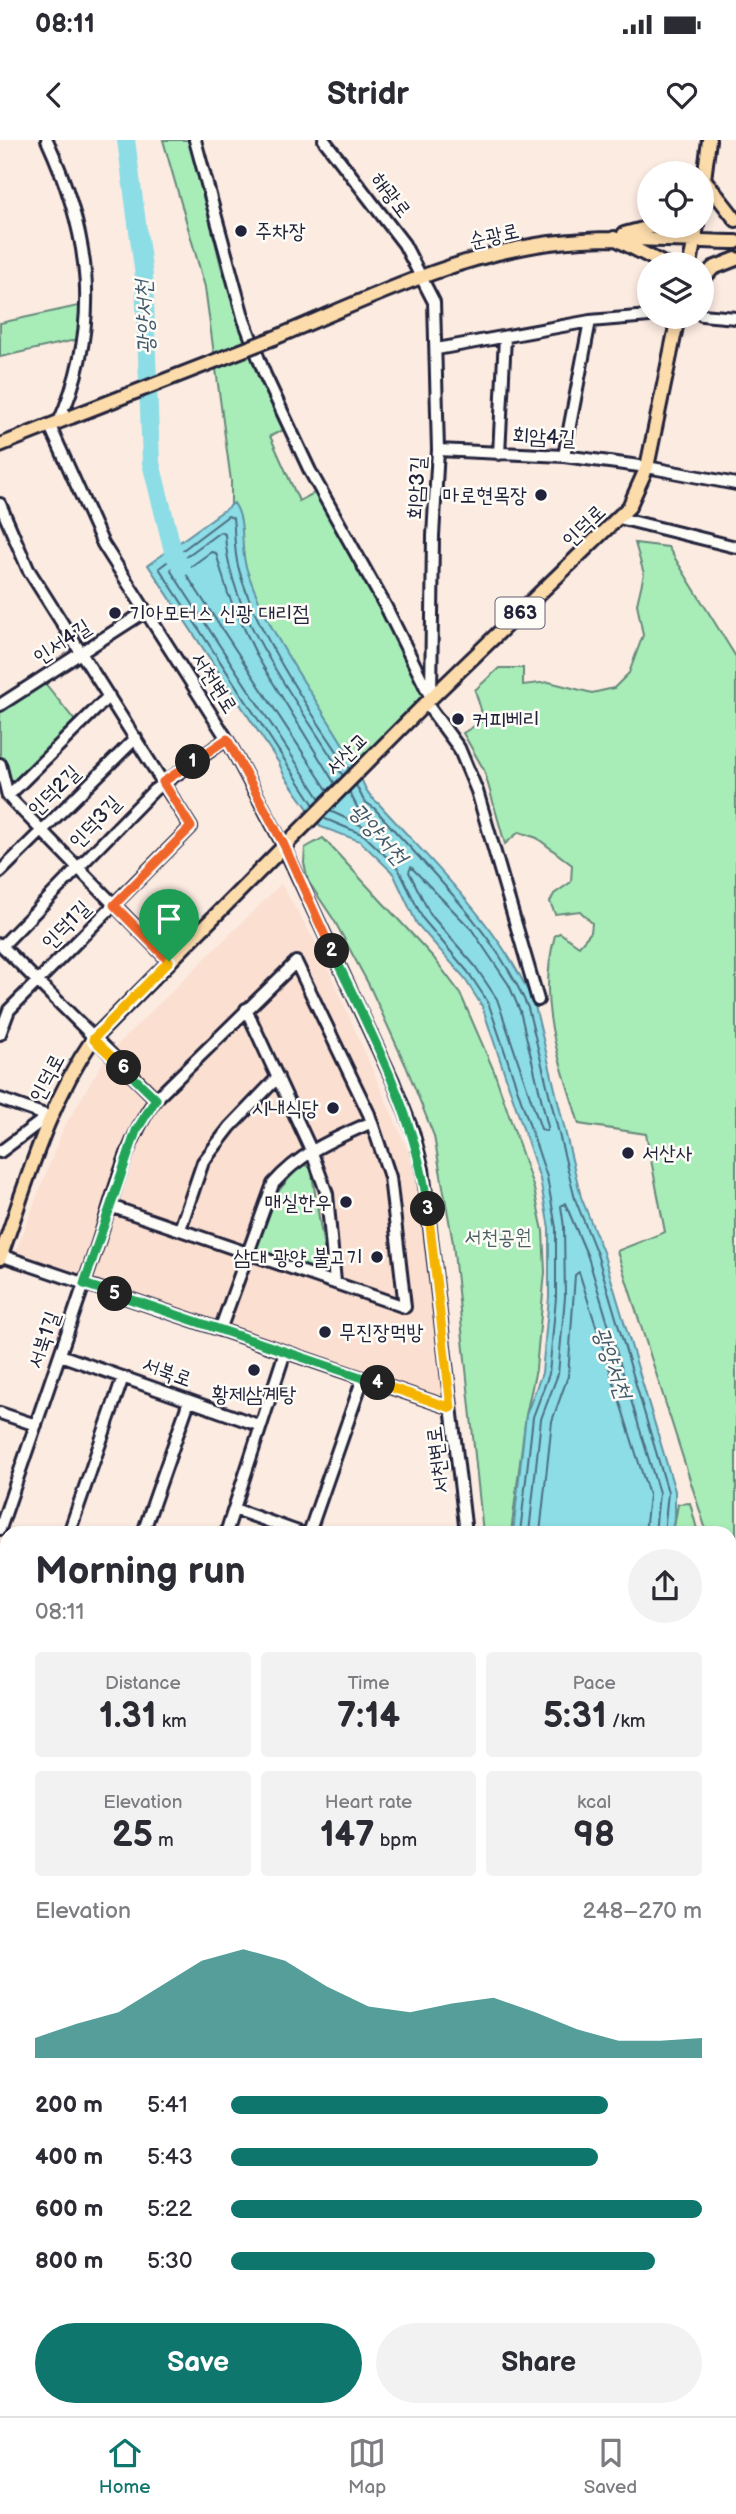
<!DOCTYPE html>
<meta charset="utf-8">
<style>
:root{--surface:#fff;--page:#f2f2f3;--text:#2b2b33;--muted:#7c7c81;--line:#e1e1e2;--accent:#0f766e}
body{margin:0;font-family:"Balsamiq Sans","Poor Story",sans-serif;background:var(--page);color:var(--text);height:100vh;display:flex;flex-direction:column;font-size:26px;white-space:nowrap}
*{box-sizing:border-box;margin:0}
p{font-size:23px;color:var(--muted)}
.icon{flex:none;width:38px;height:38px;fill:none;stroke:currentColor;stroke-width:2;stroke-linecap:round;stroke-linejoin:round}
.map{position:relative;flex:1;overflow:hidden}
.details{position:absolute;left:0px;top:1386px;width:737px;height:891px;display:flex;flex-direction:column;background:var(--surface);border-radius:21px 21px 0 0;box-shadow:0 4px 10px #0003}
.details>*{flex:none}
.controls{position:absolute;left:637px;top:21px;display:grid;gap:14px}
.controls a{display:grid;place-items:center;width:77px;height:77px;border-radius:50%;background:var(--surface);box-shadow:0 4px 10px #0003;font-size:35px}
.pin{position:absolute;display:grid;place-items:center;width:60px;height:60px;color:#fff;margin:-72px -30px;border-radius:50% 50% 50% 0;rotate:-45deg;box-shadow:0 0 7px #0007}
.pin .icon{rotate:45deg}
.km{position:absolute;width:35px;height:35px;margin:-18px;border-radius:50%;background:#222;color:#fff;font-size:19px;line-height:35px;text-align:center}
.round{display:grid;place-items:center;flex:none;width:74px;height:74px;border-radius:37px;background:var(--page)}
.headline{display:flex;align-items:center;justify-content:space-between;height:119px;padding:0 35px}
h1{font-size:38px;font-weight:800;line-height:52px}
.metrics{display:grid;grid-template-columns:repeat(3,1fr);gap:10px;height:119px;padding:7px 35px}
.metrics div{display:grid;align-content:center;border-radius:7px;background:var(--page);text-align:center}
.metrics b{font-size:35px;font-weight:800}
.metrics small{font-size:19px;font-weight:400}
.metrics p{font-size:19px}
.chart{height:196px;padding:14px 35px}
.chart p{display:flex;justify-content:space-between}
.chart svg{width:100%;height:126px;margin-top:7px;fill:var(--accent);opacity:.7}
.primary-button{display:flex;gap:14px;margin-top:auto;padding:14px 35px}
.primary-button a{flex:1;height:80px;border-radius:42px;background:var(--accent);color:#fff;font-size:28px;font-weight:800;line-height:80px;text-align:center}
.primary-button a+a{background:var(--page);color:var(--text)}
ul{padding:0 35px;list-style:none;font-size:23px}
li{display:grid;grid-template-columns:112px 84px 1fr;align-items:center;height:52px}
li i{height:18px;border-radius:9px;background:var(--accent)}
.status{display:flex;justify-content:space-between;align-items:center;height:49px;padding:0 35px;background:var(--surface);direction:ltr}
.status svg{height:19px;fill:currentColor}
header{display:flex;justify-content:space-between;align-items:center;height:91px;padding:0 35px;background:var(--surface);font-size:32px;font-weight:800}
.tab-bar{display:flex;justify-content:space-around;align-items:center;height:98px;border-top:2px solid var(--line);background:var(--surface);font-size:19px;color:var(--muted)}
.tab-bar a{display:grid;justify-items:center;gap:4px}
.tab-bar .on{color:var(--accent)}
.map>svg:first-child{display:block}
</style>
<div class="status"><b>08:11</b><svg viewBox="0 0 49 12"><path d="M0 12V9h3v3zM5 12V6h3v6zM10 12V3h3v9zM15 12V0h3v12zM26 1h20v11H26zM47 4h2v5h-2z"/></svg></div>
<header><svg class="icon" aria-label="back" viewBox="0 0 24 24"><path d="M15 5l-7 7 7 7"/></svg>Stridr<svg class="icon" aria-label="heart" viewBox="0 0 24 24"><path d="M12 20l-8-8c-3-5 5-10 8-4 3-6 11-1 8 4z"/></svg></header>
<div class="map">
<svg width="736" height="2276" viewBox="0 0 736 2276">
<rect width="100%" height="100%" fill="#fcebe1"/>
<filter id="ink" filterUnits="userSpaceOnUse"><feTurbulence type="fractalNoise" baseFrequency=".0143" numOctaves="2"/><feDisplacementMap in="SourceGraphic" scale="14" xChannelSelector="R" yChannelSelector="G"/><feConvolveMatrix kernelMatrix="1 2 1 2 8 2 1 2 1" color-interpolation-filters="sRGB"/></filter>
<g filter="url(#ink)">
<path fill="#fbdfd1" d="M281 744 319 808 416 1029 447 1261 15 1114 63 989 107 915Z
M0 1877 7 1880V2061L0 2059Z"/>
<path fill="#a8edb8" stroke="#65887a" stroke-width="2" d="M163 0H190L222 130 286 289 270 296 299 361 316 352 398 496 426 563 356 627 271 496 239 424 231 387V341L205 147Z
M87 164 80 199 0 217V183Z
M635 403 668 407 736 517V1474L730 1457V1393H707L617 1111 665 1092 646 994 579 984C559 915 536 867 555 795L560 793 579 806 591 792 592 783 580 771 555 774 550 762 554 754 571 742 572 725 537 698 519 692 505 704 484 630 463 593 484 580 475 550 499 528H523V545L549 542 592 553 614 548 629 533 643 495 637 464 644 434Z
M41 538 79 586 8 656 0 624V565Z
M323 698 433 817 460 853 494 931 534 1049 543 1091 545 1132 536 1229 526 1275 511 1393H483L453 1103 434 996 406 926 369 845 334 780 308 741 304 723 305 708Z
M302 1023 311 1028 327 1127 322 1132 254 1109 275 1055Z
M690 1363 698 1393H673L678 1364Z
M730 1504 736 1527V1885L730 1869Z"/>
<path fill="#8cdde6" stroke="#6292a2" stroke-width="2" d="M234 363C247 382 239 409 247 430 271 503 320 561 356 627 363 641 365 654 378 663 434 725 502 788 535 866L581 1057 603 1112 675 1351V1375L671 1393H513L526 1275 542 1233 549 1157V1088L540 1039 482 866 463 836 417 784 393 733 360 701 321 687 284 635 279 623 148 425Z
M730 1893 736 1906V2048L730 2037Z"/>
<g fill="none" stroke-linecap="round" stroke-linejoin="round">
<path stroke="#4c6d7f" stroke-width="2" d="M356 645 364 661 374 668C428 729 496 792 528 868L575 1059 597 1114 668 1352 664 1393
M328 651 186 434V430L211 412 216 413 228 454 258 518 335 644
M320 659 171 431 172 427 220 392 225 394C229 480 301 564 343 636
M314 665 159 428 228 376 233 378C235 394 234 410 238 426 255 492 311 573 349 629
M330 671 382 695V691L357 667 349 651
M323 678 364 695 398 728 423 779 468 832 488 862 547 1037 556 1088V1158L549 1234 533 1277 520 1393
M411 727 472 790 509 845 520 871 548 987 546 991 541 989 497 859 475 826 430 774 409 732Z
M529 1393 541 1279 558 1234 565 1157 564 1087 561 1066 565 1063 588 1117 659 1353 655 1393
M540 1393 552 1281 568 1236 575 1135 579 1132 649 1355 645 1393"/>
<path stroke="#8cdde6" stroke-width="18" d="M126 0 144 136 151 323 174 415 182 427"/>
<g stroke="#22223b" stroke-width="16">
<path id="minor" d="M47 0C91 96 102 184 59 282
M195 0 244 180 265 235 310 331 386 467 431 558
M324 0 404 104 434 162 438 310 433 396 431 556
M702 175 736 178
M437 209 590 181 649 176
M50 286 103 404 227 599 283 705 393 941 413 992 423 1029 466 1393
M438 310 564 316 647 327 736 344
M499 314 505 197
M564 316 590 181
M0 364 28 429 191 687 9 870 0 894
M619 378 736 407
M426 563 459 608 477 651 538 860
M0 565 146 471
M0 624 8 656 169 821
M8 656 109 556
M0 732 136 598
M0 804 156 959
M2 806 154 650 227 599
M246 869 311 1010 327 1054 335 1142
M0 959 48 976
M0 1012 48 976
M180 1089 203 1022 230 987 278 937
M0 1115 451 1268
M220 1190 273 1044C301 1012 334 999 372 982
M60 1215 261 1286
M0 1273 36 1285
M234 1369 301 1393
M0 1389C32 1295 65 1201 97 1106 113 1058 125 1001 156 959L296 822 369 974 390 1037 405 1167 110 1066
M69 1393 123 1237
M143 1393 189 1261
M226 1393 285 1212
M309 1393 363 1238
M0 1423 7 1425
M0 1450 3 1460 0 1463
M0 1575 7 1577
M0 1651 7 1653
M0 1728 7 1730
M0 1784 7 1787
M730 1861 736 1876
M0 2067 7 2070
M730 2232 734 2276
M136 2270 140 2276
M536 2270 538 2276
M248 2276 255 2270
M365 2276 372 2270
M469 2276 477 2270"/>
</g>
<g stroke="#22223b" stroke-width="18">
<path id="major" d="M702 42 704 39 736 80
M702 55 709 0
M624 94 654 86
M614 98 664 124
M690 124 697 86
M702 140 713 128 736 119
M274 198C363 161 453 116 550 103 612 95 674 101 736 102
M0 305 71 277
M0 1118C27 1042 47 966 93 899L426 563 629 367 647 327 678 177
M0 2226 7 2236
M30 2270 35 2276"/>
</g>
<use href="#minor" stroke="#fdfcf7" stroke-width="10"/>
<use href="#major" stroke="#fddcac" stroke-width="12"/>
<g stroke="#22223b" stroke-width="18" stroke-linecap="butt">
<path id="major-bridge" d="M71 277 274 198"/>
</g>
<use href="#major-bridge" stroke="#fddcac" stroke-width="12"/>
</g>
</g>
<g fill="none" stroke-linecap="round" stroke-linejoin="round" filter="url(#ink)">
<g stroke="#fff" stroke-width="14">
<path id="split-1" d="M169 821 114 765 191 687 163 642 193 622"/>
</g>
<g stroke="#fff" stroke-width="14">
<path id="split-2" d="M193 622 227 599 284 705 332 811"/>
</g>
<g stroke="#fff" stroke-width="14">
<path id="split-3" d="M332 811C372 895 416 976 428 1069"/>
</g>
<g stroke="#fff" stroke-width="14">
<path id="split-4" d="M378 1243 451 1268 428 1069"/>
</g>
<g stroke="#fff" stroke-width="14">
<path id="split-5" d="M115 1154 378 1243"/>
</g>
<g stroke="#fff" stroke-width="14">
<path id="split-6" d="M115 1154 84 1144 136 991 156 959 124 928"/>
</g>
<g stroke="#fff" stroke-width="14">
<path id="split-7" d="M124 928 93 899 169 821"/>
</g>
<use href="#split-1" stroke="#f0652b" stroke-width="9"/>
<use href="#split-2" stroke="#f0652b" stroke-width="9"/>
<use href="#split-3" stroke="#22a559" stroke-width="9"/>
<use href="#split-4" stroke="#f5b400" stroke-width="9"/>
<use href="#split-5" stroke="#22a559" stroke-width="9"/>
<use href="#split-6" stroke="#22a559" stroke-width="9"/>
<use href="#split-7" stroke="#f5b400" stroke-width="9"/>
</g>
<g fill="#22223b" stroke="#fdfcf7" stroke-width="2.5">
<circle cx="241" cy="91" r="7"/>
<circle cx="541" cy="355" r="7"/>
<circle cx="115" cy="473" r="7"/>
<circle cx="458" cy="579" r="7"/>
<circle cx="333" cy="968" r="7"/>
<circle cx="628" cy="1013" r="7"/>
<circle cx="346" cy="1062" r="7"/>
<circle cx="377" cy="1117" r="7"/>
<circle cx="325" cy="1192" r="7"/>
<circle cx="254" cy="1230" r="7"/>
</g>
<g text-anchor="middle" dominant-baseline="central" stroke-width="5" stroke-linejoin="round" paint-order="stroke">
<rect fill="#fdfcf7" stroke="#646373" stroke-width="2" x="495.5" y="457.5" width="49" height="31" rx="5"/>
<g font-size="19" font-weight="bold" fill="#22223b">
<text x="520" y="473">863</text>
</g>
<g font-size="21" fill="#22223b" stroke="#fdfcf7">
<text transform="translate(391 55) rotate(53)">해광로</text>
<text transform="translate(494 96) rotate(-13)">순광로</text>
<text transform="translate(544 297) rotate(3)">회암4길</text>
<text transform="translate(417 348) rotate(-87)">회암3길</text>
<text transform="translate(584 386) rotate(-44)">인덕로</text>
<text transform="translate(62 502) rotate(-33)">인서4길</text>
<text transform="translate(214 543) rotate(58)">서천변로</text>
<text transform="translate(347 614) rotate(-45)">서산교</text>
<text transform="translate(54 651) rotate(-44)">인덕2길</text>
<text transform="translate(95 682) rotate(-46)">인덕3길</text>
<text transform="translate(66 785) rotate(-45)">인덕1길</text>
<text transform="translate(47 938) rotate(-62)">인덕로</text>
<text transform="translate(44 1200) rotate(-71)">서북1길</text>
<text transform="translate(167 1232) rotate(20)">서북로</text>
<text transform="translate(438 1320) rotate(-97)">서천변로</text>
</g>
<g font-size="21" fill="#22223b" stroke="#fdfcf7" text-anchor="start">
<text x="255" y="91">주차장</text>
<text x="527" y="355" text-anchor="end">마로현목장</text>
<text x="129" y="473">기아모터스 신광 대리점</text>
<text x="472" y="579">커피베리</text>
<text x="319" y="968" text-anchor="end">시내식당</text>
<text x="642" y="1013">서산사</text>
<text x="332" y="1062" text-anchor="end">매실한우</text>
<text x="363" y="1117" text-anchor="end">삼대 광양 불고기</text>
<text x="339" y="1192">무진장먹방</text>
<text x="254" y="1254" text-anchor="middle">황제삼계탕</text>
</g>
<g font-size="21" fill="#4a5f60" stroke="#fdfcf7">
<text x="498" y="1097">서천공원</text>
</g>
<g font-size="23" font-style="italic" fill="#425a6e" stroke="#fdfcf7">
<text transform="translate(145 177) rotate(-92)">광양서천</text>
<text transform="translate(378 694) rotate(48)">광양서천</text>
<text transform="translate(612 1223) rotate(71)">광양서천</text>
</g>
</g>
</svg>
<div class="controls">
<a><svg class="icon" aria-label="locate" viewBox="0 0 24 24"><circle cx="12" cy="12" r="6"/><path d="M12 2v4M12 18v4M2 12h4M18 12h4"/></svg></a>
<a><svg class="icon" aria-label="layers" viewBox="0 0 24 24"><path d="M12 4l9 5-9 5-9-5zM3 14l9 5 9-5"/></svg></a>
</div>
<div class="pin" style="left:169px;top:821px;background:#1e9e55"><svg class="icon" aria-label="arrive" viewBox="0 0 24 24"><path d="M6 21V4h12l-3 4 3 4H6"/></svg></div>
<b class="km" style="left:193px;top:622px">1</b>
<b class="km" style="left:332px;top:811px">2</b>
<b class="km" style="left:428px;top:1069px">3</b>
<b class="km" style="left:378px;top:1243px">4</b>
<b class="km" style="left:115px;top:1154px">5</b>
<b class="km" style="left:124px;top:928px">6</b>
<section class="details">
<div class="headline"><div><h1>Morning run</h1><p>08:11</p></div><a class="round"><svg class="icon" aria-label="share" viewBox="0 0 24 24"><path d="M12 15V3M7 8l5-5 5 5M5 13v7h14v-7"/></svg></a></div>
<div class="metrics">
<div><p>Distance</p><b>1.31<small> km</small></b></div>
<div><p>Time</p><b>7:14</b></div>
<div><p>Pace</p><b>5:31<small> /km</small></b></div>
</div>
<div class="metrics">
<div><p>Elevation</p><b>25<small> m</small></b></div>
<div><p>Heart rate</p><b>147<small> bpm</small></b></div>
<div><p>kcal</p><b>98</b></div>
</div>
<div class="chart"><p><span>Elevation</span>248–270 m</p>
<svg viewBox="0 0 160 44" preserveAspectRatio="none"><path d="M0 44V37L10 32L20 28L30 19L40 10L50 6L60 10L70 19L80 26L90 28L100 25L110 23L120 28L130 34L140 38L150 38L160 37V44z"/></svg>
</div>
<ul>
<li><b>200 m</b>5:41<i style="width:80%"></i></li>
<li><b>400 m</b>5:43<i style="width:78%"></i></li>
<li><b>600 m</b>5:22<i style="width:100%"></i></li>
<li><b>800 m</b>5:30<i style="width:90%"></i></li>
</ul>
<div class="primary-button"><a>Save</a><a>Share</a></div>
</section>
</div>
<nav class="tab-bar">
<a class="on"><svg class="icon" aria-label="home" viewBox="0 0 24 24"><path d="M3 11l9-7 9 7M6 9v11h12V9"/></svg>Home</a>
<a><svg class="icon" aria-label="map" viewBox="0 0 24 24"><path d="M3 6l6-2 6 2 6-2v14l-6 2-6-2-6 2zM9 4v14M15 6v14"/></svg>Map</a>
<a><svg class="icon" aria-label="saved" viewBox="0 0 24 24"><path d="M7 4h10v16l-5-4-5 4z"/></svg>Saved</a>
</nav>
